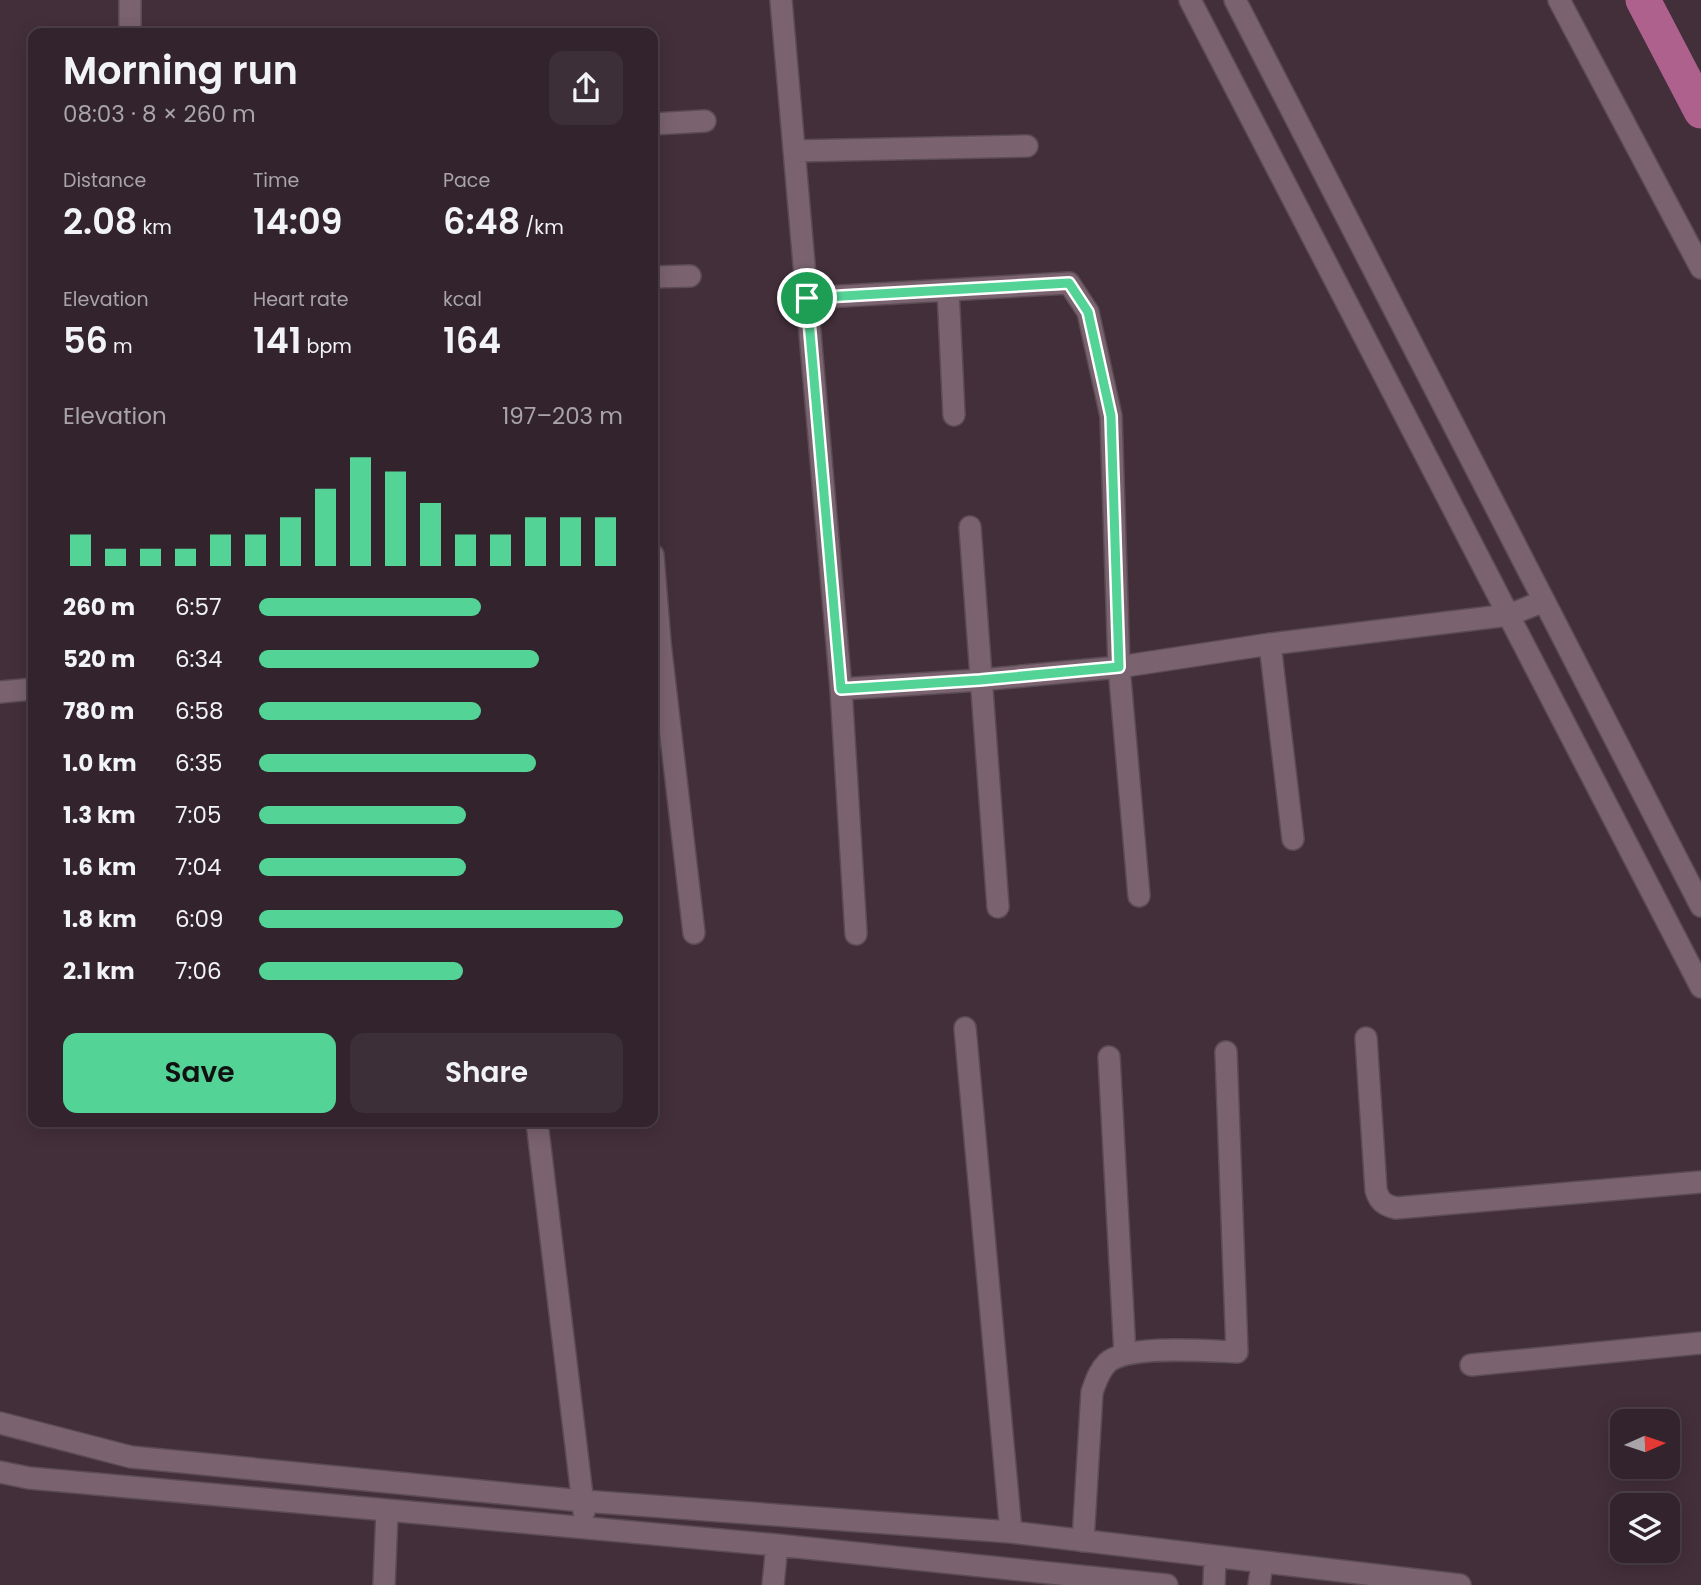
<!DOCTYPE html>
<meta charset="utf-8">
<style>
:root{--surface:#32232c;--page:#3d2f38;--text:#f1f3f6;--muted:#a8a4a9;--line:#4d4048;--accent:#54d396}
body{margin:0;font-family:Poppins,sans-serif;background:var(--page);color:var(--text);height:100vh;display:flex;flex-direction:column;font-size:26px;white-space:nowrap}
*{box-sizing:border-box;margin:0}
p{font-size:23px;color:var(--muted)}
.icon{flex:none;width:38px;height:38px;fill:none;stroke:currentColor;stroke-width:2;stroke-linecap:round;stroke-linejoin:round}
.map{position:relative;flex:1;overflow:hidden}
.side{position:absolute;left:28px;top:28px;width:630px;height:1099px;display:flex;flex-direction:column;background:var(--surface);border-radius:14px;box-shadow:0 4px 18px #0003,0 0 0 2px var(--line)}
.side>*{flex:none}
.needle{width:46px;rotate:87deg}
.controls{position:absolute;left:1610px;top:1409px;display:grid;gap:14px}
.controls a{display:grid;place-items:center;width:70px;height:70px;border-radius:14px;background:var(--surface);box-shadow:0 4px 18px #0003,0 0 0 2px var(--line);font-size:35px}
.pin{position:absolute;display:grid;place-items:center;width:60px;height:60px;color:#fff;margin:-30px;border:4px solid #fff;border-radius:50%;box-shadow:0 2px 7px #0007}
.round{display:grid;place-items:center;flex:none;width:74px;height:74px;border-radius:14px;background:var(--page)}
.summary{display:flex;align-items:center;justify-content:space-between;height:119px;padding:0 35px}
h1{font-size:38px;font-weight:600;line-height:52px}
.figures{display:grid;grid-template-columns:repeat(3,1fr);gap:10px;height:119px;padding:7px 35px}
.figures div{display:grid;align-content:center}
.figures b{font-size:35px;font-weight:600}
.figures small{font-size:19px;font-weight:400}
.figures p{font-size:19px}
.chart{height:196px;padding:14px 35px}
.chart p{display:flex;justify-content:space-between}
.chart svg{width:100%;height:126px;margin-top:7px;stroke:var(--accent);stroke-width:6}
.button{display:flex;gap:14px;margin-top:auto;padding:14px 35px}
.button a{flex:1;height:80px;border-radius:14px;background:var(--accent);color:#111;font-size:28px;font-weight:600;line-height:80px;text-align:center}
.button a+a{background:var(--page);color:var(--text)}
ul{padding:0 35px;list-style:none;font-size:23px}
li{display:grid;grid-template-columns:112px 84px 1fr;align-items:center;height:52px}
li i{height:18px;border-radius:9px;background:var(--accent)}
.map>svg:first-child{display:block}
</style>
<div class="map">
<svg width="1701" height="1585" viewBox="0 0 1701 1585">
<rect width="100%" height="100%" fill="#432f3a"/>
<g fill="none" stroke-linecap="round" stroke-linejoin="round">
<path stroke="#af618e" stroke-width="35" d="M1643 0 1701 111"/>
<g stroke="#5b4b54" stroke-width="24">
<path id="minor" d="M781 0 841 689 856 934
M1190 0 1701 987
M1235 0 1701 906
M1559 0 1701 268
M130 33V0
M653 124 705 121
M794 151 1027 146
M653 277 690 276
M948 290 954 415
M807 298 1069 283 1088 312 1111 416 1119 667 1139 896
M970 527 998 907
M653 555 660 643 694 933
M1270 644 1293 839
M841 689 980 680 1119 667 1270 644 1509 615 1544 601
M0 692 33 689
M965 1028 1011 1532
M1366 1038 1376 1190C1379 1201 1384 1205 1396 1208L1701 1182
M1109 1057 1125 1354
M537 1122 584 1512
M1471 1365 1701 1343
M0 1423 131 1457 583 1501 1011 1532 1460 1585
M0 1472 29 1478 777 1545 1167 1585
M1083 1541 1092 1392C1096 1381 1099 1371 1107 1363 1127 1344 1208 1351 1237 1352L1226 1052
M384 1585 387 1512
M773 1585 777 1545
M1214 1585 1215 1557
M1259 1585 1262 1563"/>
</g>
<use href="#minor" stroke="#7a636f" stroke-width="21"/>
</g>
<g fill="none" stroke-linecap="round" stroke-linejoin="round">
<g stroke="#fff" stroke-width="14">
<path id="route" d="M1069 283 1088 312 1111 416 1119 667 980 680 841 689 807 298Z"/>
</g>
<use href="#route" stroke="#54d396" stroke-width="9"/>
</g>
</svg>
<div class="controls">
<a><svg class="needle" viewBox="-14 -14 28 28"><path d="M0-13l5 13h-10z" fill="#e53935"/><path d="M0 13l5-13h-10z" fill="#a8a4a9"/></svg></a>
<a><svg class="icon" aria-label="layers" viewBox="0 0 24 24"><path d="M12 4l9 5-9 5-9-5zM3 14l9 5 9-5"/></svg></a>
</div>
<div class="pin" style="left:807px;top:298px;background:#1e9e55"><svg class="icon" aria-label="arrive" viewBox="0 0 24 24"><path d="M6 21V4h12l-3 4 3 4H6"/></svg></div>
<section class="side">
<div class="summary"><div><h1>Morning run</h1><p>08:03 · 8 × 260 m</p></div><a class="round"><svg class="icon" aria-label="share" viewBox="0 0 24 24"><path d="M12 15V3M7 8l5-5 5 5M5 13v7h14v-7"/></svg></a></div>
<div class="figures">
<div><p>Distance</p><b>2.08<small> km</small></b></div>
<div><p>Time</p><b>14:09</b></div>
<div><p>Pace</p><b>6:48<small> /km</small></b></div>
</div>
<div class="figures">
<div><p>Elevation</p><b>56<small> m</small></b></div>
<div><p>Heart rate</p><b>141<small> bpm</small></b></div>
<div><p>kcal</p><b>164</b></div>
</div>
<div class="chart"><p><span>Elevation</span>197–203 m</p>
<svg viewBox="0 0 160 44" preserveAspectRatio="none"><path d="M5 44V33M15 44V38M25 44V38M35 44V38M45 44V33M55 44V33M65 44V27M75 44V17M85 44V6M95 44V11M105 44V22M115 44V33M125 44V33M135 44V27M145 44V27M155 44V27"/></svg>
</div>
<ul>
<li><b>260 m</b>6:57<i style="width:61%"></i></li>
<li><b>520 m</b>6:34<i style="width:77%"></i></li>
<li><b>780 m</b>6:58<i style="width:61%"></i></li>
<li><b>1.0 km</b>6:35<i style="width:76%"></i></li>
<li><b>1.3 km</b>7:05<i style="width:57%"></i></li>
<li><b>1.6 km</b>7:04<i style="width:57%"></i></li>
<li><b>1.8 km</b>6:09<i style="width:100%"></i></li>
<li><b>2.1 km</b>7:06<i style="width:56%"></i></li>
</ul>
<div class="button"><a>Save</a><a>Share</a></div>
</section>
</div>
